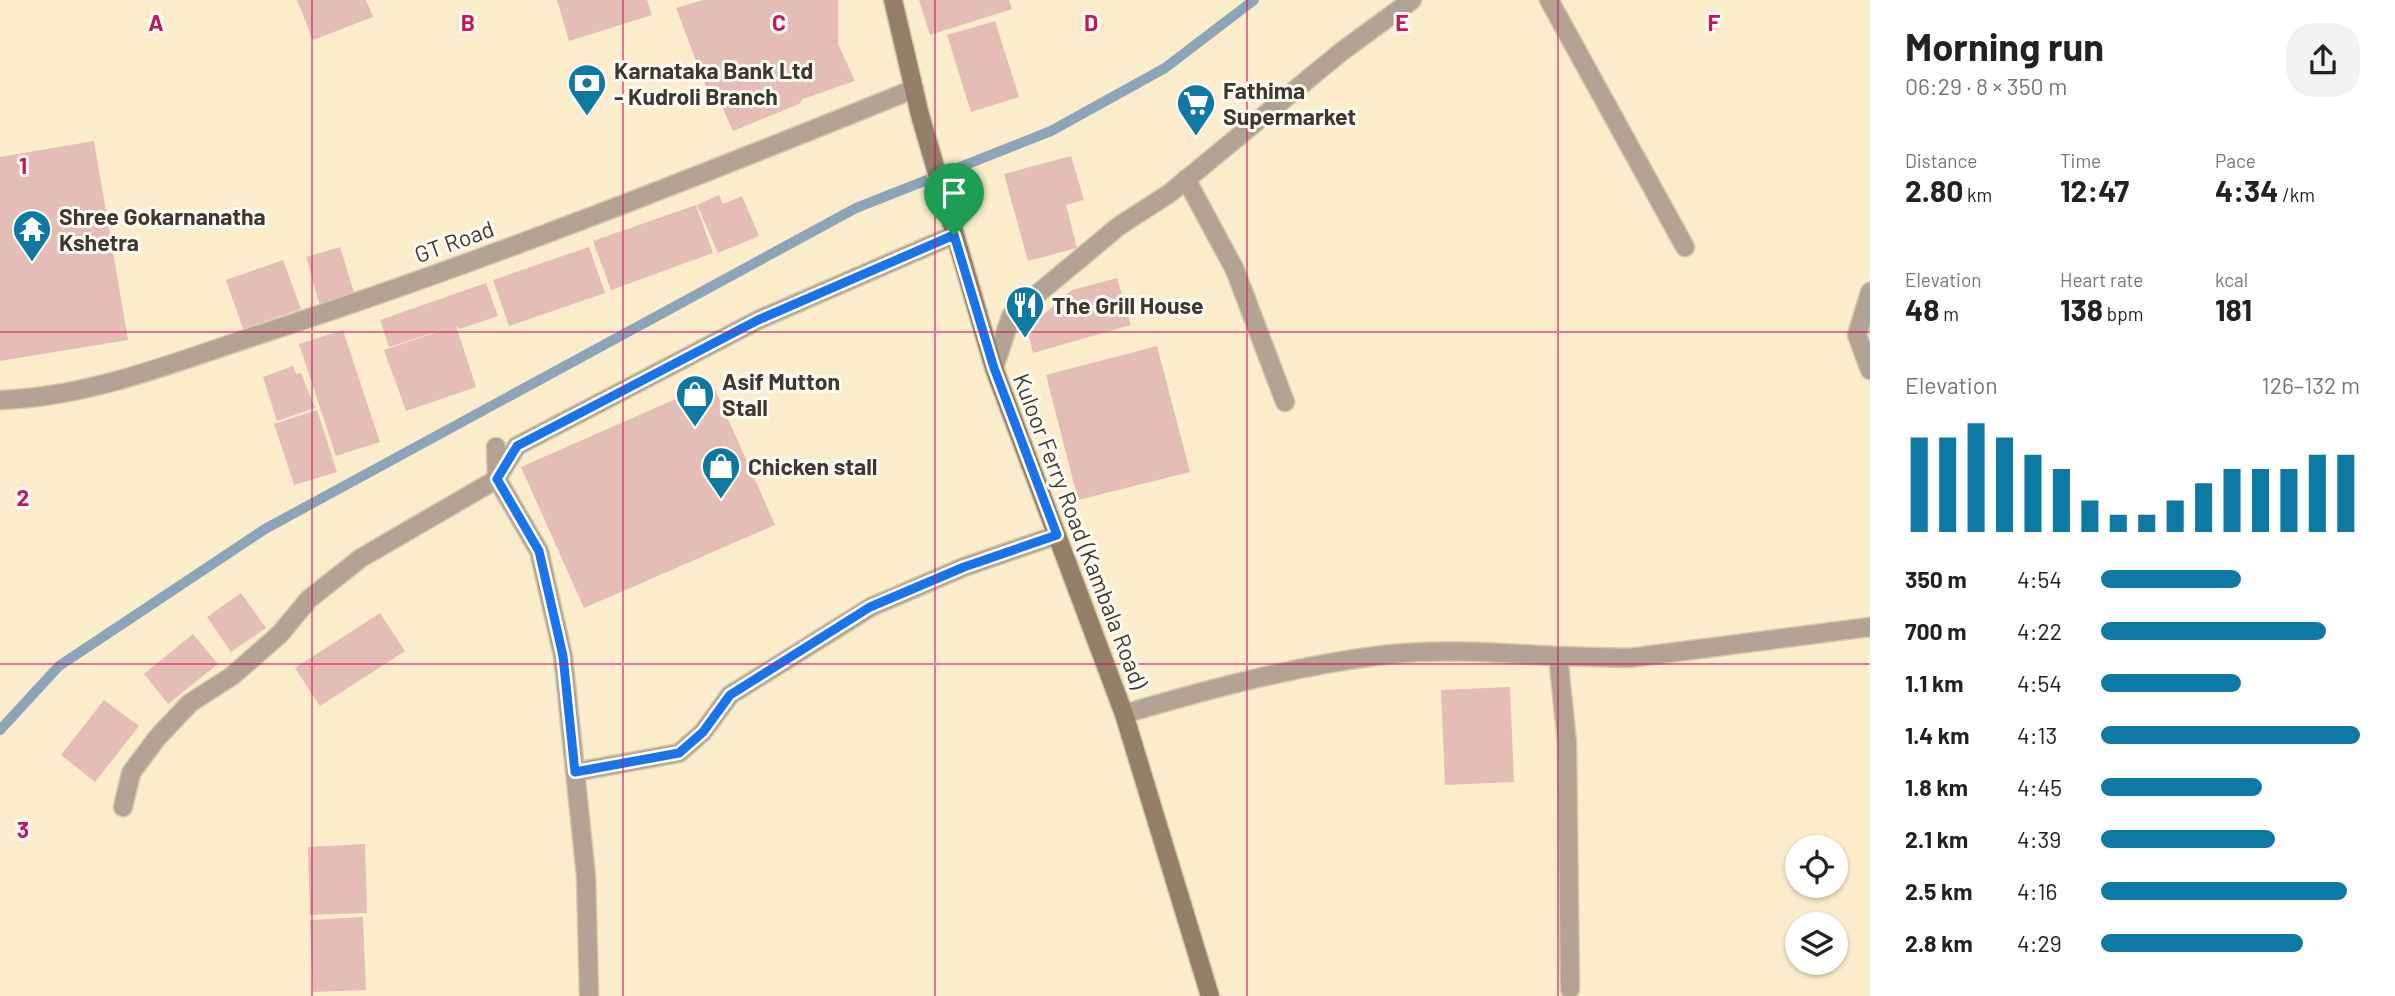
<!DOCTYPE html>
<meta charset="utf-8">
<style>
:root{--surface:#fff;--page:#f2f2f2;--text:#222;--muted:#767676;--accent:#0e79a3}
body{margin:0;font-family:Barlow,sans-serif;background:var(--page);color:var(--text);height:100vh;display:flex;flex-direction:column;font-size:26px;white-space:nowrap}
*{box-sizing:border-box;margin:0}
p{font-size:23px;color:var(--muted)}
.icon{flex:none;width:38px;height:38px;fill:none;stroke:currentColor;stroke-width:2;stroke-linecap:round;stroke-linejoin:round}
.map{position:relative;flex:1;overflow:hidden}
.sheet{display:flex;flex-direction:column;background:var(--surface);width:525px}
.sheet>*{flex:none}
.controls{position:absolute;left:1785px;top:835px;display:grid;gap:14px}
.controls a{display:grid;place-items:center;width:63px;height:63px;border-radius:50%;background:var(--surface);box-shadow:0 2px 5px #0004;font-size:35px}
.pin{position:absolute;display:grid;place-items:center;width:60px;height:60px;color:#fff;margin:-72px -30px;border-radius:50% 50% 50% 0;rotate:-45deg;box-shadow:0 0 7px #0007}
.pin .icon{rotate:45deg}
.round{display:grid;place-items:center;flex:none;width:74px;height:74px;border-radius:28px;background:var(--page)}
.headline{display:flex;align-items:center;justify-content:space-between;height:119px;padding:0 35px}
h1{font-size:38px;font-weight:700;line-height:52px}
.figures{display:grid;grid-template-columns:repeat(3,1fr);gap:10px;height:119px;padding:7px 35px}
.figures div{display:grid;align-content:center}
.figures b{font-size:30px;font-weight:700}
.figures small{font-size:19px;font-weight:400}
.figures p{font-size:19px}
.chart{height:196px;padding:14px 35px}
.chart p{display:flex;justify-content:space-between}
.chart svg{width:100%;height:126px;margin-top:7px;stroke:var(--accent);stroke-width:6}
ul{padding:0 35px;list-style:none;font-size:23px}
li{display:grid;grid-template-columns:112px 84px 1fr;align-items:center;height:52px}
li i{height:18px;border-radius:9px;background:var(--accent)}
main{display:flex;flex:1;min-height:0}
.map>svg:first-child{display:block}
</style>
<main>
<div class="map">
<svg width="1870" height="996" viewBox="0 0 1870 996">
<rect width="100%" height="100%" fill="#fbedcc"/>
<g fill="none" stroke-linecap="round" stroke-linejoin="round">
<path stroke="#8ca5b9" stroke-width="10" d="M0 730 59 666 265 529 856 208 1051 131 1165 68 1254 0"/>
</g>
<path fill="#e4beb6" d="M297 0H366L373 17 313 40Z
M557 0H647L652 15 569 41Z
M703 0H838V44L855 81 803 99 799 104 733 131 713 87 707 90 676 8Z
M919 0H1009L1012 9 930 35Z
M995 21 1019 97 971 112 947 35Z
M94 141 128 340 0 361V157Z
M1071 156 1084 200 1066 205 1077 248 1028 261 1004 174Z
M719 195 723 204 742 196 759 236 718 253 697 205Z
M696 205 713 253 611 290 593 241Z
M340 247 355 296 320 306 306 257Z
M589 247 605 293 509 326 493 280Z
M283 260 301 309 243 329 226 280Z
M1117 278 1131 325 1033 353 1027 329 1072 290Z
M486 283 498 316 460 329 456 326 476 387 406 411 384 350 455 326 389 347 380 320Z
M343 330 380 442 336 456 299 344Z
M1157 346 1190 472 1078 500 1046 375Z
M293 366 296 374 301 373 315 408 277 421 263 377Z
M705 386 714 387 775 525 584 608 521 467Z
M317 410 337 472 294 485 274 424Z
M241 593 266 628 231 652 207 617Z
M380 613 405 651 320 706 295 668Z
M193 634 218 664 168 704 144 674Z
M1510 687 1514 782 1445 785 1441 690Z
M104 700 139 726 95 782 61 755Z
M365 844 367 913 310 915 308 847Z
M363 917 366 990 313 992 310 920Z"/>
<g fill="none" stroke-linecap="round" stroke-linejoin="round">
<g stroke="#d5c9ac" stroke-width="21">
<path id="minor" d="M1549 0 1685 247
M1186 179 1235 270 1285 402
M1870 292 1857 335 1870 370
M994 368 1011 316 1119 226 1170 193 1341 52 1412 0
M0 400C93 397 183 359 270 331 488 260 701 175 914 89
M496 447 497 479 539 551 563 656 586 876 589 996
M1558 656 1629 658 1870 627
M1124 714C1209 689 1295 666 1383 655 1441 648 1500 653 1558 656L1567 742 1570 989
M575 772 679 753 703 732 730 695 871 607 964 567 1057 535
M123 807 131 773 157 738 190 703 232 676 280 634 309 599 361 558 497 479 517 446 758 320 954 235"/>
</g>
<g stroke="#d5c9ac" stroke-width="21">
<path id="secondary" d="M893 0 920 115 994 368 1124 714 1210 996"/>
</g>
<use href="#minor" stroke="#b2a394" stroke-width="18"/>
<use href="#secondary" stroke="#957f68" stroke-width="18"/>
</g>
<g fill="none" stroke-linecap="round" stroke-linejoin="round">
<g stroke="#fff" stroke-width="14">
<path id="route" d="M954 235 994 368 1057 535 964 567 870 607 730 695 703 732 679 753 575 772 563 656 539 551 497 479 517 446 758 320Z"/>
</g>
<use href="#route" stroke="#1a73e8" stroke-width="9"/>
</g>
<path fill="none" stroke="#c2185b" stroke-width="2" stroke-opacity="0.55" d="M312 0V996M623 0V996M935 0V996M1247 0V996M1558 0V996M0 332H1870M0 664H1870"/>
<defs>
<g id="bank-pin" transform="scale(2.0125)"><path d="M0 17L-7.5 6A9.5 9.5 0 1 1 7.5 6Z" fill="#0e79a3" stroke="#fefbf5"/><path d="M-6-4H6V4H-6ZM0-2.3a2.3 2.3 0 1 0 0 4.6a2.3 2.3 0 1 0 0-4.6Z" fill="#fff"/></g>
<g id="supermarket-pin" transform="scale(2.0125)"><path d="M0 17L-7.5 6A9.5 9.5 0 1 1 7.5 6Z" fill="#0e79a3" stroke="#fefbf5"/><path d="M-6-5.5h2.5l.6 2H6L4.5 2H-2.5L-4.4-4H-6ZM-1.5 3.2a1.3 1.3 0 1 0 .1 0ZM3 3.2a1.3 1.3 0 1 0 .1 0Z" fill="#fff"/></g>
<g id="temple-pin" transform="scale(2.0125)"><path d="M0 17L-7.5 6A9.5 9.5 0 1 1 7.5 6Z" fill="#0e79a3" stroke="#fefbf5"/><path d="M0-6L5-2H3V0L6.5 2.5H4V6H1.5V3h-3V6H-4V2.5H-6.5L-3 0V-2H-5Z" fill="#fff"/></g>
<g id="restaurant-pin" transform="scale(2.0125)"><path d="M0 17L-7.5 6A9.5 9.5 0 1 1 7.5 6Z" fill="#0e79a3" stroke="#fefbf5"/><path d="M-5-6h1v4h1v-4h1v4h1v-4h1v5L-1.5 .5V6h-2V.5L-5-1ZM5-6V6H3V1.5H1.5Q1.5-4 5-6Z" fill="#fff"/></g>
<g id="shop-pin" transform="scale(2.0125)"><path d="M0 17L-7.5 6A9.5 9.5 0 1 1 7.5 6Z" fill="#0e79a3" stroke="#fefbf5"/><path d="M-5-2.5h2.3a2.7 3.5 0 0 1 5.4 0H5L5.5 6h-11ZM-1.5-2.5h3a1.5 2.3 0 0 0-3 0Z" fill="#fff"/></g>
</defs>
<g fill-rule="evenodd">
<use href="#bank-pin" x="587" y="83"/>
<use href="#supermarket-pin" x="1196" y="103"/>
<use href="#temple-pin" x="32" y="229"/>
<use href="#restaurant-pin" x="1025" y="305"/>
<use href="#shop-pin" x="695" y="394"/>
<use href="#shop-pin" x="721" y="466"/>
</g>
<g text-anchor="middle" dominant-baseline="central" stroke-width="6" stroke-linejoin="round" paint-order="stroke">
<g font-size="23" font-weight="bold" fill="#3e392c" stroke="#fefbf5" text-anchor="start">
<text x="614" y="70">Karnataka Bank Ltd<tspan x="614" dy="26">- Kudroli Branch</tspan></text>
<text x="1223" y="90">Fathima<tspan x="1223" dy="26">Supermarket</tspan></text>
<text x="59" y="216">Shree Gokarnanatha<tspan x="59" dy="26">Kshetra</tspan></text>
<text x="1052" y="305">The Grill House</text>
<text x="722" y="381">Asif Mutton<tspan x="722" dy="26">Stall</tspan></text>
<text x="748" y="466">Chicken stall</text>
</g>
<g font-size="23" fill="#3e392c" stroke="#fefbf5">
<text transform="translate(454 241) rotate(-20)">GT Road</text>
<text transform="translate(1081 531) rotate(69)">Kuloor Ferry Road (Kambala Road)</text>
</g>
</g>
<g font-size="23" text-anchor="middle" font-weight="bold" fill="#c2185b" stroke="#fefbf5" stroke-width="6" stroke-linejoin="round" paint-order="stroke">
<text x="156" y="31">A</text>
<text x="468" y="31">B</text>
<text x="779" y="31">C</text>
<text x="1091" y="31">D</text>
<text x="1402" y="31">E</text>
<text x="1714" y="31">F</text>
<text x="23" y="174">1</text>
<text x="23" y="506">2</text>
<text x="23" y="838">3</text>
</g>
</svg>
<div class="controls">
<a><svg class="icon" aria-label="locate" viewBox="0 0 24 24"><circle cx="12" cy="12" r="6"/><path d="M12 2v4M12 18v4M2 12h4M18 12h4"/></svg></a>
<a><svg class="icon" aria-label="layers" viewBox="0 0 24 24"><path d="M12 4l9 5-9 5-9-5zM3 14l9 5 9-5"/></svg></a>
</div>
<div class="pin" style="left:954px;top:235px;background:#1e9e55"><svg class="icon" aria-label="arrive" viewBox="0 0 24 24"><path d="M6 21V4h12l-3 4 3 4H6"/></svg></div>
</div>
<section class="sheet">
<div class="headline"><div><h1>Morning run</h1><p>06:29 · 8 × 350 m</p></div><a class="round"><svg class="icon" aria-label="share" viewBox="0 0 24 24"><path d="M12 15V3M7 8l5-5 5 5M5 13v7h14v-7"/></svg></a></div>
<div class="figures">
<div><p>Distance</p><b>2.80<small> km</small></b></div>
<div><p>Time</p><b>12:47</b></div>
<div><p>Pace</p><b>4:34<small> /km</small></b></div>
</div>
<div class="figures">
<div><p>Elevation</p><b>48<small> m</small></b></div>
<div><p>Heart rate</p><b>138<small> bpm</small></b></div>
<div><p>kcal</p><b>181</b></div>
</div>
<div class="chart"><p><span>Elevation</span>126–132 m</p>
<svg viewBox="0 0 160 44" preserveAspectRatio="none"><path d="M5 44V11M15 44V11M25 44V6M35 44V11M45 44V17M55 44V22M65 44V33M75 44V38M85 44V38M95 44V33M105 44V27M115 44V22M125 44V22M135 44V22M145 44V17M155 44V17"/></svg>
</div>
<ul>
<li><b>350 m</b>4:54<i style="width:54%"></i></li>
<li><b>700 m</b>4:22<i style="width:87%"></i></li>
<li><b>1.1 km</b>4:54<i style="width:54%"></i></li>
<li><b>1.4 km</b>4:13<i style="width:100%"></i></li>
<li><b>1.8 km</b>4:45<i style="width:62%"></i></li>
<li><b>2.1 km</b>4:39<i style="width:67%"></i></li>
<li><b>2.5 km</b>4:16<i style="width:95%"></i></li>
<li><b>2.8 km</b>4:29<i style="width:78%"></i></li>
</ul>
</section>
</main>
